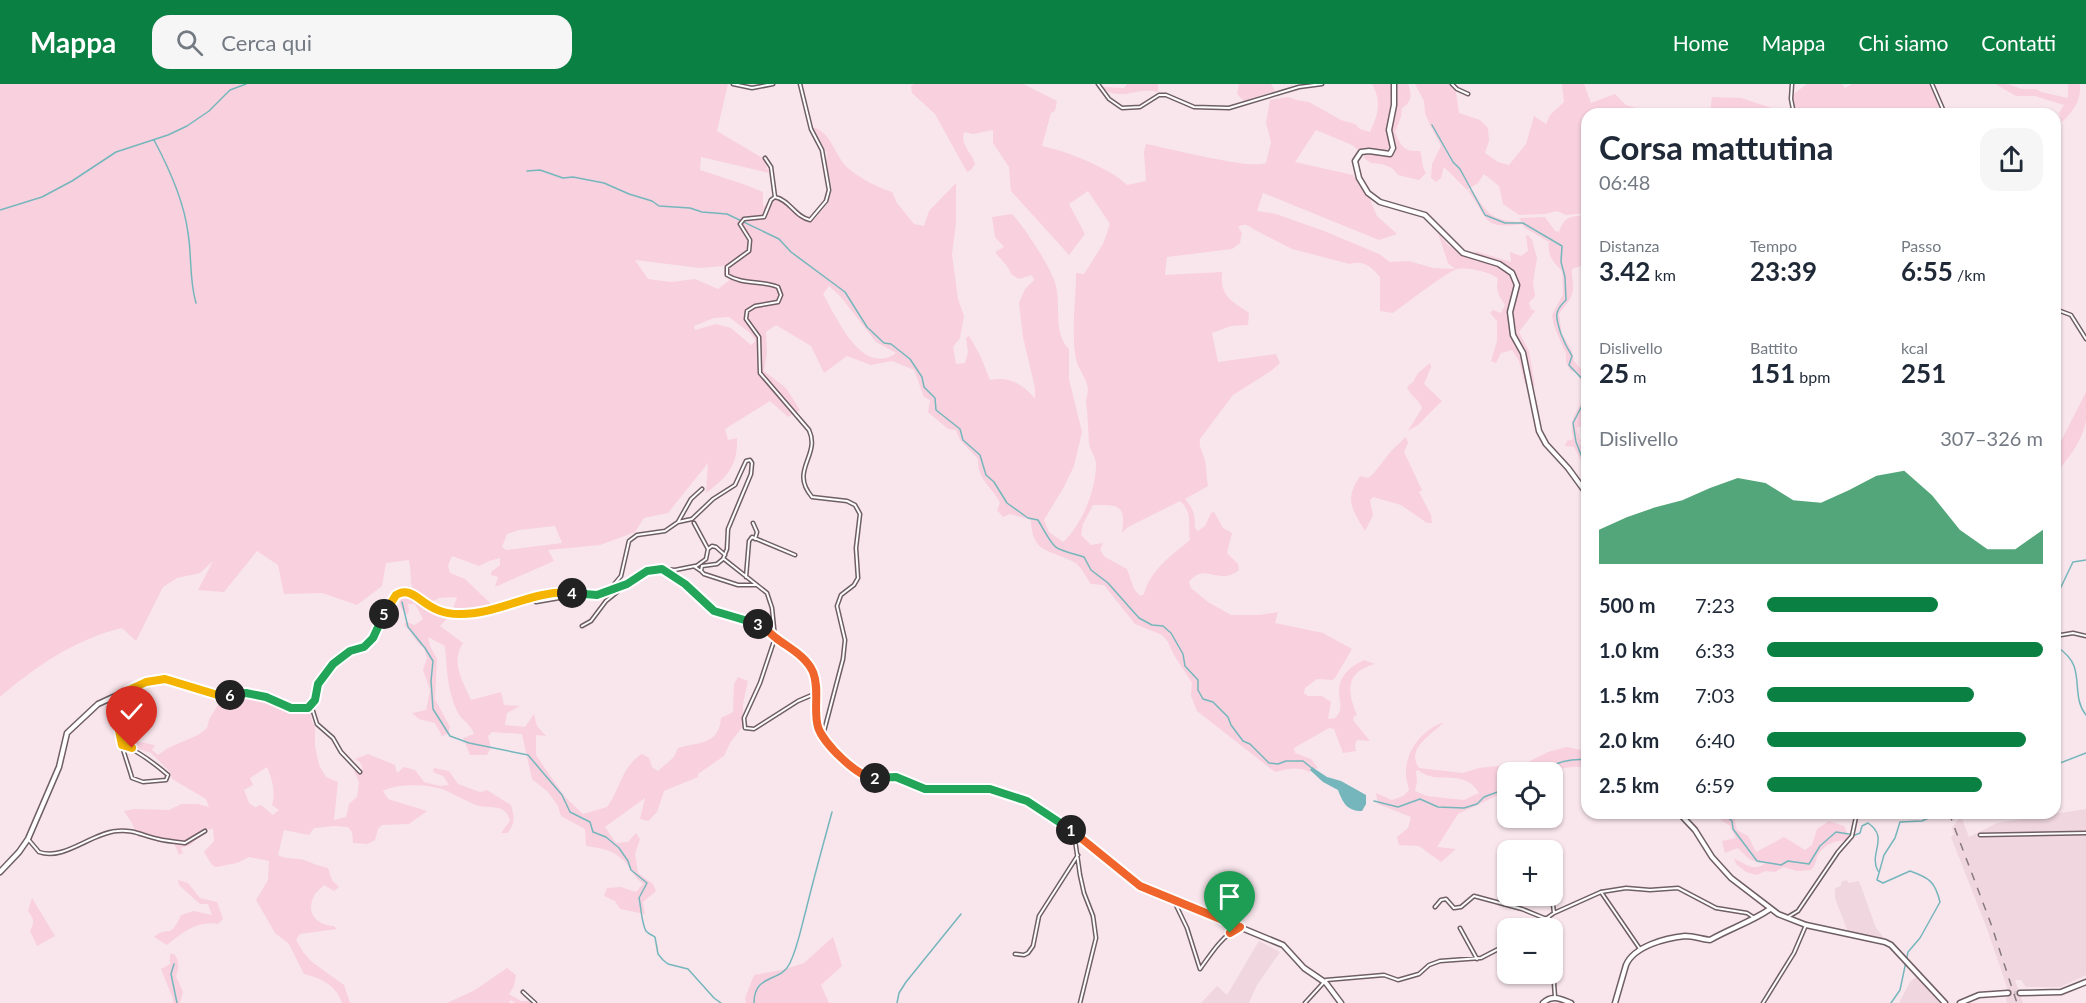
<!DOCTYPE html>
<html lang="it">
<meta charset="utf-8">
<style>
:root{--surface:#fff;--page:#f6f6f7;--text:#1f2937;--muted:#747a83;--accent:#0b8043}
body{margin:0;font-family:Lato,sans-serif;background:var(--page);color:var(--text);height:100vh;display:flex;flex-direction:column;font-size:22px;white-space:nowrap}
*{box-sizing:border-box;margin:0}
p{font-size:20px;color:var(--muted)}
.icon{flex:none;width:33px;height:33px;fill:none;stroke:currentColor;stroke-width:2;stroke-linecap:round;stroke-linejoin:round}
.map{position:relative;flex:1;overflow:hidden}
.side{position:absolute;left:1581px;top:24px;width:480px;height:711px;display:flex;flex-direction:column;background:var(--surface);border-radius:18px;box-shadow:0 2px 4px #0004}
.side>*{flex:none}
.tools{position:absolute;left:1497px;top:678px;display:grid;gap:12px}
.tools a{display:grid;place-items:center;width:66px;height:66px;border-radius:12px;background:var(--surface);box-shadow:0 2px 4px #0004;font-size:30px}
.pin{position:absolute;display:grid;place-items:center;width:51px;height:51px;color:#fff;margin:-62px -26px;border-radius:50% 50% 50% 0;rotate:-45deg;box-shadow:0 0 6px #0007}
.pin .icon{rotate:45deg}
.km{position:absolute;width:30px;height:30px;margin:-15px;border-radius:50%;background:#222;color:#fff;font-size:16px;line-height:30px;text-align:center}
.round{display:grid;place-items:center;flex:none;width:63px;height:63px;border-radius:18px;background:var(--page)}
.head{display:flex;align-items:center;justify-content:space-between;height:102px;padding:0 18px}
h1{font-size:33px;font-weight:700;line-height:45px}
.metrics{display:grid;grid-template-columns:repeat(3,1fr);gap:9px;height:102px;padding:6px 18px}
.metrics div{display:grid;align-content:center}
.metrics b{font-size:26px;font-weight:700}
.metrics small{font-size:16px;font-weight:400}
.metrics p{font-size:16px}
.chart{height:168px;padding:12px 18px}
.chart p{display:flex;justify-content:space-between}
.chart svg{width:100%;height:108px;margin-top:6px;fill:var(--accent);opacity:.7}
ul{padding:0 18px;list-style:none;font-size:20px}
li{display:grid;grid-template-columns:96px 72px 1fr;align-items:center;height:45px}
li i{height:15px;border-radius:8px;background:var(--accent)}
header{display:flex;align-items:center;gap:36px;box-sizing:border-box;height:84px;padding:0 30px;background:var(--accent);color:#fff}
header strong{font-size:28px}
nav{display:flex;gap:33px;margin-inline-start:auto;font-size:21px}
.search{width:420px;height:54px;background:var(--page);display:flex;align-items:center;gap:15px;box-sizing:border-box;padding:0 21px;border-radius:18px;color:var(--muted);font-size:22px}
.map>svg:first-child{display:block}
</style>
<header>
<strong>Mappa</strong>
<div class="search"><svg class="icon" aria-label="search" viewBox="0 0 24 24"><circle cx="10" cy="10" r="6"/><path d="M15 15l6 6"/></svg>Cerca qui</div>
<nav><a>Home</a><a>Mappa</a><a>Chi siamo</a><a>Contatti</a></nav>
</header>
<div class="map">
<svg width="2086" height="919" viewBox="0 0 2086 919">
<rect width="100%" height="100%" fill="#f9e6ec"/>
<path fill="#f0d6de" d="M2086 725V891L2060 903H2026L2021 896H2015L2023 919H2007L2006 914 2010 912 1986 842 1951 753 1954 750 1952 744 1961 732 1969 753 1997 739Z
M1847 796 1848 799 1859 797 1876 844 1885 855 1848 848 1835 814V804L1841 802V798Z
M1259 857 1280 868 1257 901 1249 919H1201L1217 902 1227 911Z
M1918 891 1940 917V919H1899L1910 898Z"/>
<path fill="#f8d0de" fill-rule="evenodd" d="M0 0H728L717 47 764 75 769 89 701 73 700 86 743 100 763 108V123L771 116 778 115 813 137 828 119 832 105 826 78 827 69 812 43C832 47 835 74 849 85 861 95 877 103 892 108L897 119 914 140 924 142 929 127 956 99V139L952 170 958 215 964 232 960 254 953 263 956 280 965 279 968 268 966 254 969 252 980 271 990 296C1009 292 1023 300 1035 315V304L1023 253 1019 219 1025 205 1034 196 1032 191 1019 195 1011 190C1009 182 1000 175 995 168L1004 163 995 153 992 133 1012 130C1023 141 1053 186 1056 202 1061 222 1053 249 1069 265V295L1082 348 1074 382 1064 403 1044 436 1049 448 1063 458C1082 441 1096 406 1096 380 1096 373 1090 367 1089 359 1088 346 1088 332 1086 318 1086 314 1088 309 1088 305 1087 295 1078 285 1076 275 1071 250 1076 215 1076 189L1084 190 1103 160 1110 140 1088 107 1069 120 1085 150 1069 171 1011 107 1009 83 993 59V46L973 50 964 48C960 62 972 68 975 80L971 86 967 88 935 30 912 9 911 2 914 0H1023L1057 17 1055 27 1051 29 1042 62C1064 66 1112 85 1127 101L1146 97 1144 68 1146 60C1168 64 1251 86 1266 79L1271 58 1266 39 1270 16 1288 13 1297 16 1309 18 1341 36 1355 40 1360 45 1370 48C1378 30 1382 18 1372 0H1391L1390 25 1386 48 1390 59 1389 65C1380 69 1369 64 1358 66L1352 61 1316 46 1295 78 1353 91 1368 111 1377 132 1397 150 1379 156 1263 109 1257 127 1276 130 1324 147 1379 170 1390 178 1409 177 1433 184 1455 185 1448 179 1438 149 1448 161 1478 178 1475 167 1511 178 1510 168 1521 172 1528 167 1526 152 1528 151 1532 156 1537 174 1533 199 1535 212 1529 219 1531 225 1535 227 1519 248 1529 267 1535 302 1525 300 1519 277 1512 266 1501 269 1496 279 1491 277 1497 257V237L1490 229 1493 226 1501 229 1505 221C1499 212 1495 206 1498 195 1492 188 1466 183 1457 185 1448 187 1403 222 1393 229L1380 227V193C1371 183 1364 176 1350 180L1292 165 1253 145C1248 141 1245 139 1238 143L1242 149 1240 159 1232 165 1167 173 1165 191 1222 188C1220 213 1231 216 1249 229L1248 241 1231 242 1212 249 1218 278 1276 270 1280 279 1271 287 1233 311 1200 355C1199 362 1201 364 1203 370 1207 381 1206 391 1208 402L1185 415C1194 425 1195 431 1195 444L1198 447 1205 442 1211 429 1214 428 1223 444 1232 449 1227 469 1238 480 1239 486C1219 503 1205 477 1189 498L1191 504 1208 518 1231 531H1258L1278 528 1275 539 1323 549 1352 565 1335 594 1332 596 1317 595 1305 604 1304 609 1308 612H1322L1331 618 1328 635 1335 634C1344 625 1339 619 1339 608 1339 591 1351 582 1364 576L1375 580C1345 588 1347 607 1357 631L1354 632 1353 636 1370 657 1357 656 1355 661 1356 667 1343 669 1334 645 1329 644 1294 664 1295 669 1311 675 1318 684 1309 688C1298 682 1287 685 1275 688L1197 627 1191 612 1192 599 1174 571 1168 558 1162 551 1135 540 1104 501 1091 500C1086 493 1081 482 1074 478 1049 465 1032 470 1031 436L1010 430 1003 433 997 426 1000 419C992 402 977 396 978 375L960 356 956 346 948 345 928 328 930 316 924 313 914 286 892 277 871 281 847 272 824 289 811 262 776 241 766 248 767 269 764 287 786 304 800 326 788 333 770 317 725 345 728 356 737 354C738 382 727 393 706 409L708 379 668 429 644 434 635 448 600 461 548 466 554 477 495 503 498 493 491 491V488L500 481V474L489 477 479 482 452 472 448 482 450 489 465 495 490 519 491 524 458 529 452 528 457 513 439 514 429 519C404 502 414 502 409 476L386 479 382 502 357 521 322 509 284 510 278 481 257 467 224 508 198 506 213 477 200 489 177 494 163 503 136 557 122 544C76 555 36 582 0 613ZM635 176 700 184 724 182V190L731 195 718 205 695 195 671 198 648 195ZM829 202 840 212 876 258 896 269C862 294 836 232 823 210ZM729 233 750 249 756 257 751 261 731 244 716 240 695 246 694 242 714 234ZM1180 417C1194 430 1187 439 1190 456 1171 472 1151 485 1144 510L1140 512 1134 505 1127 485 1105 473 1100 466 1103 459 1091 461 1081 451 1083 440 1093 421C1119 421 1126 420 1122 449L1128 443ZM555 442 562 459 506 466 502 463 507 450 519 446Z
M1127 0H1158V8C1138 2 1118 19 1102 3L1124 4Z
M1239 0H1271L1275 7 1244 17 1237 10Z
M1395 0H1408C1412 10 1412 18 1402 24L1401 33 1395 48C1401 62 1404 68 1420 67 1423 75 1421 82 1426 89L1419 96 1398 91 1392 84 1382 80 1371 79 1364 74V70C1373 67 1383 74 1393 72L1396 65 1390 45 1396 21Z
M1415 0H1450L1456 8 1459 29 1480 36 1488 44 1489 57 1485 69 1498 78 1509 81 1526 60 1534 32 1546 40 1550 31 1564 18 1562 0H1584L1591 19 1615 10 1626 21 1640 25V30H1587V129L1566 131 1557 127 1545 130 1519 131 1503 120 1499 102 1484 90 1478 99 1467 106 1444 83 1441 94 1436 98 1431 94 1432 80 1441 62 1430 41 1425 29 1424 17Z
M1807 0H1842L1845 4 1852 0H1929L1943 30H1795L1792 11Z
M1995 0H2008L2022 5H2036L2041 8 2068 14V0H2080C2081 17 2074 26 2062 38L2059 29 2064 21 2035 12H2016Z
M1712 13 1741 14 1788 29 1791 28 1793 30H1710Z
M1472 106C1487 129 1491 137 1521 138L1519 134 1545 133 1555 147 1559 148C1565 131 1570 133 1587 131V180L1572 185C1571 192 1574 198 1573 205 1573 215 1564 222 1559 230L1562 250 1572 267 1574 277 1580 284 1587 286V339L1577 344 1582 366 1587 371V388L1574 363 1565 362 1567 357 1573 355C1569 332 1577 330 1585 310L1579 291 1570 286 1566 278V270L1554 242 1552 231 1563 210 1562 187C1553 178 1547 171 1549 158L1525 144 1522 140C1481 146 1489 134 1468 107Z
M1430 279 1431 283 1424 300 1442 317 1418 341 1408 347 1422 324C1419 315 1410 312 1407 303L1413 298 1418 289Z
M2086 308C2086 317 2086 328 2086 337 2082 358 2068 375 2055 390V360L2061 357Z
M1406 353 1408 359 1404 368 1422 406 1419 408 1431 431 1432 439H1427L1401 421 1373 413 1370 416 1373 431 1365 447C1352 425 1344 416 1360 392L1368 394 1373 390 1392 366Z
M413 512 424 520 450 531 440 542 463 559C450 578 463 598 471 616L501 608 504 621 520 622 507 629 505 641 525 643 534 630 537 642 546 652 536 651V671L565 713 583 730 607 723C621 705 620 684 642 670L649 674 652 683 658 687 674 673 678 664C699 658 719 661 721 634L733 628 734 600 738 593 748 597 743 620V642L730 659 724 672 698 690V693L664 707 657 728 648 737 640 735 645 714 605 743 616 759 628 758 636 749 640 755 635 770 638 789 653 800 656 807 643 818 645 830 620 825 615 817 604 812 607 804 621 803 636 808 643 800C632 791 633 787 625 778 614 766 601 764 586 762L585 745 561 732 558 722 548 708 532 695 522 650 492 648 488 652 491 664 487 671H470L463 654 474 650C472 641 461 636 457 627 447 606 447 585 445 562L428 553 430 562 437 575 435 615 450 643 448 650 442 652 435 639 419 635 412 629 426 626 430 606 423 586 427 574 424 564C415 559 413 548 404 541L406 538 415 541 423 535 415 520H408L409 526 407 531 401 524 399 515Z
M246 611 264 614 289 626 310 624 312 638 315 642V662L319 681 326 693 338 698 334 736 346 733 349 720 357 713 359 698 354 687 363 685 360 678 355 675 368 670 395 681 397 689 404 683 415 686 424 698 440 702 449 701 443 692 433 688 434 684 449 687 458 700 480 708 487 706 511 721C514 732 516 740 507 749H501L510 737C506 718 490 726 476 721 466 717 457 712 447 707 431 700 398 699 383 707L388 715 427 727 409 740 382 741 378 745 375 756 368 760 353 759 352 748 348 743 334 742 314 744 309 751 284 746 278 771C287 776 295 773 304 776 312 779 319 782 328 784L332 796 339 803 334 807 324 801C321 804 316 808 314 812 305 830 318 841 334 842L337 845 300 850 296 856 303 868 312 878 344 901 350 919H342C336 901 321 894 304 890L289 860 275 849 256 816 268 796 269 777 249 773 237 779 216 783 212 781 204 768 214 757 213 745 201 746 195 751 198 754 190 761 181 764 183 769 179 771 175 761 171 758H160L148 753H138L132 739 124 727 135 725 169 726 181 720H198L209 723 206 715 172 695 170 688 151 669 123 660 122 655C135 656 143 659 155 661L152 666 158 671 168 664 198 651 207 644 209 636 222 614ZM267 683C272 695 276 708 272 721L279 726 273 731 261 721 255 723 249 719 244 706 253 701 250 694Z
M1444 638C1433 650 1405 664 1419 684L1463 689 1479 684 1526 679 1548 668 1566 663 1587 667V684C1568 680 1559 688 1544 686L1542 688H1508L1507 707 1458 730 1437 763 1456 765 1441 778 1419 762 1399 761 1397 753 1408 744 1411 733 1378 720 1376 709 1392 716 1403 712 1409 706C1408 700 1405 692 1406 686 1408 663 1423 646 1444 638ZM1418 686C1438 703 1463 682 1479 709L1464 716 1427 712 1415 707 1417 698 1416 687Z
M1711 729H1733L1737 746 1748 752 1756 768 1784 753 1805 766 1812 761 1817 745 1829 737 1844 742 1849 753 1845 757C1835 755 1820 764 1817 773 1815 779 1816 781 1811 786L1797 787 1783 783 1775 788 1765 787 1757 791 1746 788 1736 780 1734 774C1746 781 1757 789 1767 777L1760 779 1749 775 1738 764 1725 769 1722 757 1736 754 1730 742Z
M178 796 188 799 200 814 217 818 223 835 218 840C197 836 182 849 167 861L154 853C168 840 169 858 181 831L194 827 212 831 208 820H200L179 801Z
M32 814 55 852 37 862 30 847C35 838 34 835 28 827Z
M833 853 842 882 821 901 829 919H746L745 914 754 891 782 886 804 879Z
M170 870H174C180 877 179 884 176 892L183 908 180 919H173V915L161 885 170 880Z
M507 884 516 891 514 902 509 910 521 917H529L531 919H515L511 916 509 919H447L475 906Z"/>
<path fill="#75b6bc" d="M1312 683 1327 693 1341 697 1366 711V720L1362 727C1347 727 1343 719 1338 706L1323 698 1310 686Z"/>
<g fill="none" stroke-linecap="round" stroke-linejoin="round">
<path stroke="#75b6bc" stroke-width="1.5" d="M1432 41 1453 78 1460 85 1485 131 1505 139H1523L1562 162 1561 178 1565 193 1566 216C1553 228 1556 234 1561 250 1564 258 1567 264 1572 272L1569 281 1585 298 1587 309
M154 56C169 84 184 117 188 149 192 172 189 196 196 219
M527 87 540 86 563 94 573 93 604 99 629 110 652 117 659 122 690 124 702 128 727 130 779 155 791 168 845 208 867 243 884 259 891 260 910 275 922 293 924 303 935 314 936 326 960 345 963 356 980 371 986 391 994 398 1007 419 1028 434 1038 436C1056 467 1050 463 1084 473L1091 486 1108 499 1139 534 1152 541 1163 542 1171 549 1183 570 1185 582 1198 596V606L1203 615 1213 618 1228 633 1231 641 1243 657 1250 660 1269 679 1278 680 1286 677H1303L1313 685
M0 126 42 113 72 97 116 68 168 51 187 42 209 27 230 6 246 0
M1587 312 1573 339 1576 358 1587 386
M402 518 408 543 425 564 433 577 431 597 433 625 450 652 469 659 528 671 562 711 570 728 590 738 593 748 606 753 619 764 628 777 631 786 647 799 639 814C641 822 642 844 647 848 649 850 652 851 655 853L658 870 663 876 668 880 688 885 714 914 721 919
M2055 522 2060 505 2073 478 2086 476
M2055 561C2062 566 2071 573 2074 582 2080 599 2074 616 2086 631
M2055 681 2086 669
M1544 688C1553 678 1573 674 1587 676
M1374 717 1398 723 1420 715 1438 723 1464 724 1477 720 1484 713 1508 704
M1722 729 1732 737 1733 745 1757 777 1781 781 1788 777 1809 780 1820 762 1836 748 1855 751 1860 749 1862 742 1868 739C1890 754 1868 769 1878 787
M174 880 171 890 177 919
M754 919C754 889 781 899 790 879 798 862 801 844 806 826 814 793 823 761 832 728
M897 919 899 909 906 898 961 830
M1891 919 1900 906 1908 868 1920 854 1940 818C1935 798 1930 794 1910 787L1883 799 1877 796 1884 771 1895 754 1900 738 1922 737 1940 729"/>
<path stroke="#d6c5cb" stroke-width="4" stroke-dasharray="4 2" stroke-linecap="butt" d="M2008 909H2020"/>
<g stroke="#6f5f64" stroke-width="5">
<path id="minor" d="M733 0 752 4 773 0
M800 0 811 45 822 66 829 106 826 117 810 136C795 133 790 116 775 113L771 116 764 133 744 135 740 140 750 156 749 167 727 183V191C743 201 761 196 778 203L781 211 778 218 755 222 747 227 746 235 759 253 760 289 809 346C821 372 789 386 812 413L847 417 855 421 860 430 856 464 858 494 854 501 841 511 837 522 845 556 843 575 823 651
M1098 0 1109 15 1122 24 1140 23 1159 11H1166L1194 23 1229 24 1299 3 1322 0
M1452 0 1457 5 1468 10
M1792 0 1791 15 1794 30
M1932 0 1945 30
M765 74 771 83 775 113
M2055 225 2071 231 2086 255
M678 438 691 415 702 405
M694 439 708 465 706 475 695 483 701 487
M753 439 757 448 755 455
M708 465 712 462 716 463 725 471
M723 475 717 480 702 482 701 487 704 490 738 501H757
M724 475 767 509 772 524 775 554 760 599 744 634 745 644 754 645 798 617 812 611 816 613
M665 485 675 486 695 482
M746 493 749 457 752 453 795 471
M611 504 621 492 629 457 637 451 665 447 678 438 692 435 713 415 735 401 746 377 750 376 752 379 751 390 728 445 727 465 723 475
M535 513 536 518 565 513
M582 542 591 537 606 517 627 500
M2055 552 2073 549 2086 552
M311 621 317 640 333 654 341 668 360 688
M122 661C139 667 154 679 168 691L166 696 143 698 132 694C128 679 111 636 117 622 119 617 125 611 129 606
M1074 749 1080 791 1084 809 1093 832 1096 854 1080 919
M1980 751 2086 749
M28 755 39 768C64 777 91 749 117 747 132 745 144 752 158 755 166 757 176 758 185 759L205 747
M1601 808 1640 865
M1552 812 1554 829
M1174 817 1187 844 1200 885C1211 870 1221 853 1238 844
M1435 823 1441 816 1446 815 1454 824 1461 823 1474 812 1522 825 1544 834H1549
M1788 833 1798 827 1838 768 1852 752 1856 733 1863 729
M1460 844 1477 875
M1533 844 1554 829 1601 808 1626 804 1650 806 1678 804 1716 824 1747 829 1753 833
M1549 844H1551
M1015 870 1024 871 1028 869 1033 862 1039 832 1078 771
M1552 871 1555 913
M523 908 535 919
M1305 919 1326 896 1384 891 1398 896 1419 890 1429 881 1440 877 1481 874 1508 860
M1763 919 1794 869 1806 841"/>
</g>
<g stroke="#6f5f64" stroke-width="7">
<path id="tertiary" d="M0 788 19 768 28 755 59 683 67 649 98 620 146 598 165 595 221 613 246 609 266 613 291 624H308L315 616 318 600 333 580 350 567 364 563 373 554 380 537 396 511 411 509C421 516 433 527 446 530 486 538 524 511 563 508 574 507 587 513 599 510 622 505 639 488 662 485L685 500 714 527 755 538 804 575 812 587 816 600 818 644 827 658 850 681 870 694H896L925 705H990L1027 717 1062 739 1140 802 1283 861 1304 884 1326 899 1341 919
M1543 919C1552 910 1561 915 1571 919
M1615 919 1626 881C1634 862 1666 854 1685 852 1693 852 1702 855 1710 856 1729 845 1751 838 1770 825"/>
</g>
<g stroke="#6f5f64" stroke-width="7">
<path id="secondary" d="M1394 0V21L1389 46 1393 64 1390 70 1369 67 1361 68 1355 77 1359 94 1368 109 1380 118 1425 131 1463 169 1499 180 1512 189 1517 201 1510 228 1513 251 1523 269 1539 347 1546 360 1568 384 1587 410
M1679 729 1695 746 1712 773 1731 794 1778 830 1806 841 1885 858 1891 861 1945 919
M2020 909 2061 908 2086 898
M1960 919 1979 911 2008 909"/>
</g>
<use href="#minor" stroke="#fff" stroke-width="2"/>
<use href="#tertiary" stroke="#fff" stroke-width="4"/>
<use href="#secondary" stroke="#fff" stroke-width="4"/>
<path stroke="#877a7f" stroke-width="1.5" stroke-dasharray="8 8" stroke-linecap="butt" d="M1949 729 1991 840 2017 919"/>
</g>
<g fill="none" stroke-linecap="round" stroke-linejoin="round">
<g stroke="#fff" stroke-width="12">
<path id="split-1" d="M1071 746 1140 802 1240 843 1230 849"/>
</g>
<g stroke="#fff" stroke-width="12">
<path id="split-2" d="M875 694 896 693 925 705H990L1027 717 1071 746"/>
</g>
<g stroke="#fff" stroke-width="12">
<path id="split-3" d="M758 540C765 544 770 549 776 554 789 564 806 572 813 588 820 606 813 626 818 643 823 659 859 695 875 694"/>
</g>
<g stroke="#fff" stroke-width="12">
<path id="split-4" d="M572 509 597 511 627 500 647 487 662 485 685 500 714 527 758 540"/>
</g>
<g stroke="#fff" stroke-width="12">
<path id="split-5" d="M384 530 396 511C400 509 404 507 409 509 413 510 417 513 421 516 433 525 443 530 459 530 498 531 534 505 572 509"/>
</g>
<g stroke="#fff" stroke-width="12">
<path id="split-6" d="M230 611 246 609 266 613 291 624H308L315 616 318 600 333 580 350 567 364 563 373 554 384 530"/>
</g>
<g stroke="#fff" stroke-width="12">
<path id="split-7" d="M132 664 122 661 116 631 117 622 129 606 146 598 165 595 221 612 230 611"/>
</g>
<use href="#split-1" stroke="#f0652b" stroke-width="8"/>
<use href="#split-2" stroke="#22a559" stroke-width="8"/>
<use href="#split-3" stroke="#f0652b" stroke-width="8"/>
<use href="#split-4" stroke="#22a559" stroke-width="8"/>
<use href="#split-5" stroke="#f5b400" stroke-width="8"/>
<use href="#split-6" stroke="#22a559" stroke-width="8"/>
<use href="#split-7" stroke="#f5b400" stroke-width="8"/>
</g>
</svg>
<div class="tools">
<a><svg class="icon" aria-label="locate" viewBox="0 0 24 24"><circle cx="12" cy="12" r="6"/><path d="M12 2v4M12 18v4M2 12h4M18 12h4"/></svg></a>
<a>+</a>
<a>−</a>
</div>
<div class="pin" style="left:1230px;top:849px;background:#1e9e55"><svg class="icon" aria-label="arrive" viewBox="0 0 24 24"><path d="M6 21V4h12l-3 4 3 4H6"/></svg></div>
<div class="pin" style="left:132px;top:664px;background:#d93025"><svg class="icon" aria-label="check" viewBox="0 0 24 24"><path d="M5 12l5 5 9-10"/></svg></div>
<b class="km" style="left:1071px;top:746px">1</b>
<b class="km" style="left:875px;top:694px">2</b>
<b class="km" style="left:758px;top:540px">3</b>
<b class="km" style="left:572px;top:509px">4</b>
<b class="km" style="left:384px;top:530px">5</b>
<b class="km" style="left:230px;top:611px">6</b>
<section class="side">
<div class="head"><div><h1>Corsa mattutina</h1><p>06:48</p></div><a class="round"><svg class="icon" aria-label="share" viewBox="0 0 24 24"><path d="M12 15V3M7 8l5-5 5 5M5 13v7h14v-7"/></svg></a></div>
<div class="metrics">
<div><p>Distanza</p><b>3.42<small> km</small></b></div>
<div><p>Tempo</p><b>23:39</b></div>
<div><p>Passo</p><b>6:55<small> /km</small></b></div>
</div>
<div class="metrics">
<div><p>Dislivello</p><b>25<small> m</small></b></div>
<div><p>Battito</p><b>151<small> bpm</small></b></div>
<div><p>kcal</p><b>251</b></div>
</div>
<div class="chart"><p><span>Dislivello</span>307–326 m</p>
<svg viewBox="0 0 160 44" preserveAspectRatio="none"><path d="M0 44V30L10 25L20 21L30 18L40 13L50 9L60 11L70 18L80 19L90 14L100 8L110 6L120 16L130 30L140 38L150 38L160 30V44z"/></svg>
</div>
<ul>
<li><b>500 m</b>7:23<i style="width:62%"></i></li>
<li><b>1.0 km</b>6:33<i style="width:100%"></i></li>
<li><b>1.5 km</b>7:03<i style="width:75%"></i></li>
<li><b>2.0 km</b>6:40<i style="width:94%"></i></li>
<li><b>2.5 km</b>6:59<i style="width:78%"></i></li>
</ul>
</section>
</div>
